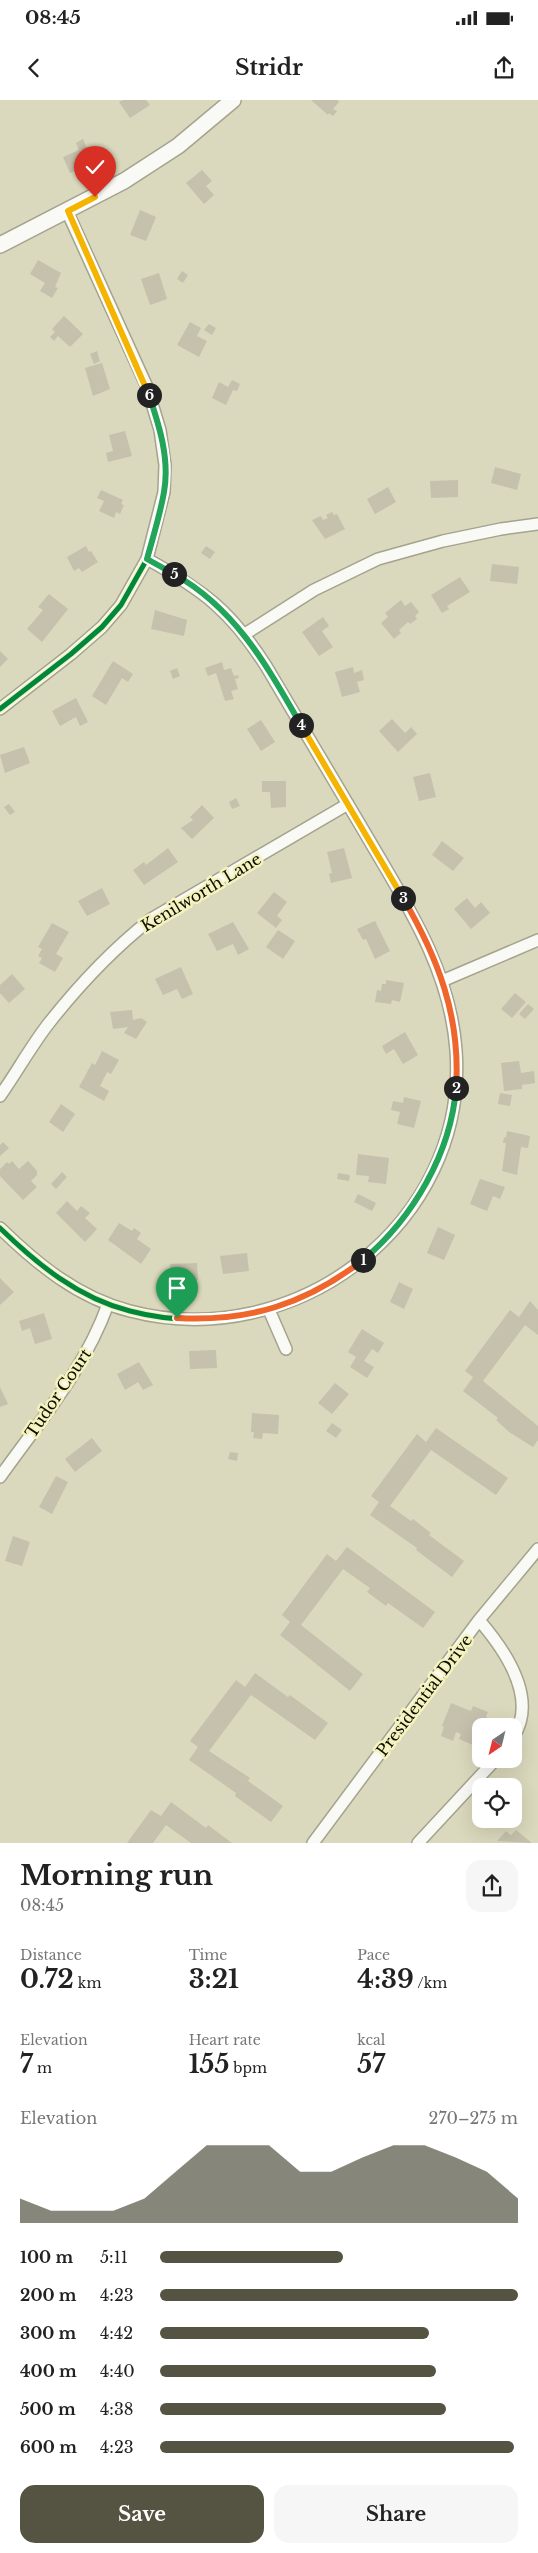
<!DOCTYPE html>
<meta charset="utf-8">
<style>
:root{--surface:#fff;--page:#f6f6f6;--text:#222;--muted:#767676;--accent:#555442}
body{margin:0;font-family:"Libre Baskerville",serif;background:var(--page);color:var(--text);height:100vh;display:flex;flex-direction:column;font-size:19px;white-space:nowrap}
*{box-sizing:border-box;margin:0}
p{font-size:16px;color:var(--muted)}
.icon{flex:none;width:28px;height:28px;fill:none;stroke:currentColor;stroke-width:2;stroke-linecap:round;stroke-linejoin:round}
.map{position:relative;height:1743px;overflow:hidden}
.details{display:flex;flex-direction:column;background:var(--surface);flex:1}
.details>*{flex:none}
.needle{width:32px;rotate:215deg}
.buttons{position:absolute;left:472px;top:1618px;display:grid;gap:10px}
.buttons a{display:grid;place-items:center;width:50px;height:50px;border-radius:10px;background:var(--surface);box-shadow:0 5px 20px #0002;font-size:25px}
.pin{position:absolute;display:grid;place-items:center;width:42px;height:42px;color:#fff;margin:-51px -21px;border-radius:50% 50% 50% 0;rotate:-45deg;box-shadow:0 0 5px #0007}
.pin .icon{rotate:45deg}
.km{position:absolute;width:25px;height:25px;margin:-12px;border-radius:50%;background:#222;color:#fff;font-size:14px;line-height:25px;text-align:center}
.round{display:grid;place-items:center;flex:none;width:52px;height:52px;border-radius:15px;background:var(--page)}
.summary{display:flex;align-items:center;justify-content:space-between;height:85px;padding:0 20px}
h1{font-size:28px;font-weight:800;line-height:38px}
.stats{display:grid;grid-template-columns:repeat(3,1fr);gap:8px;height:85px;padding:5px 20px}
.stats div{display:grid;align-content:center}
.stats b{font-size:25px;font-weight:800}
.stats small{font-size:14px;font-weight:400}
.stats p{font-size:14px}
.chart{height:140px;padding:10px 20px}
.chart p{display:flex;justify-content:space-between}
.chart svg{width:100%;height:90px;margin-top:5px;fill:var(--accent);opacity:.7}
.primary-button{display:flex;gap:10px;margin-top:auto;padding:10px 20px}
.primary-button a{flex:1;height:58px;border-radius:15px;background:var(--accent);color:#fff;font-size:20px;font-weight:800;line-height:58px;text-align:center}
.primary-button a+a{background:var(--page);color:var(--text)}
ul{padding:0 20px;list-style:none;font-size:16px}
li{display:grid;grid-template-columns:80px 60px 1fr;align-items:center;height:38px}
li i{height:12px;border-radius:6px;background:var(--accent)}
.status{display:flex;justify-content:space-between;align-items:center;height:35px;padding:0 25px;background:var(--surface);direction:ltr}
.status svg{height:14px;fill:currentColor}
header{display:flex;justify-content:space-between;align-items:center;height:65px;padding:0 20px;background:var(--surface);font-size:22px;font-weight:800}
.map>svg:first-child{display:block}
</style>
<div class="status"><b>08:45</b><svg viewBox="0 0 49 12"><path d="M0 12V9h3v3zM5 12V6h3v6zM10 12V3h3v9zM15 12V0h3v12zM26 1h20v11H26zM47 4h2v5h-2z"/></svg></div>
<header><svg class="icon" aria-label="back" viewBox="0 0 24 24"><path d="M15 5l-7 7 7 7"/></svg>Stridr<svg class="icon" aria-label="share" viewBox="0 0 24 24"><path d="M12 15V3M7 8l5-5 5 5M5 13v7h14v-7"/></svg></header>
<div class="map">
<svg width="538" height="1743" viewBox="0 0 538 1743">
<rect width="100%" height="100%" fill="#dad9bd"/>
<path fill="#c5c1ac" d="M123 0H146L150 5 130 18 119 2Z
M311 0H338L339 2 333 9 337 11 333 16 329 13 328 15Z
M83 39 93 63 70 73 63 57 79 50 76 43Z
M202 70 212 81 206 86 214 95 204 104 186 83Z
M140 110 156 117 146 141 130 135Z
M38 160 61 173 55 187 58 188 52 198 40 191 45 183 30 174Z
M182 171 188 175 183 183 177 179Z
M159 173 167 199 150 205 141 179Z
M64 216 83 234 70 247 58 236 54 241 50 237 55 232 52 229Z
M190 222 201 228 197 236 207 241 199 257 177 245Z
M209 224 216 228 212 235 204 230Z
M97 251 100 261 94 264 90 254Z
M102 263 110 289 93 296 85 268Z
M232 280 240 284 237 291 233 290 226 305 212 298 219 282 228 287Z
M125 331 132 356 108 362 106 353 113 351 109 335Z
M495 367 521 374 517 390 491 383Z
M458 380V397L431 398 430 381Z
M388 387 396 402 375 414 367 399Z
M101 390 123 400 121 404 124 405 120 414 116 412 114 418 99 411 104 401 97 398Z
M332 412 334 415 337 414 345 429 325 439 312 420 321 416 323 420 328 418 326 415Z
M86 446 89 452 91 451 98 462 82 472 79 468 74 471 67 457Z
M206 446 215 452 210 459 201 453Z
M492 464 519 467 517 484 490 481Z
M460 477 470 492 447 506 449 509 442 513 431 495Z
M49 494 68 509 42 542 27 529 43 510 38 507Z
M401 500 405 506 411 502 419 512 415 516 417 519 410 524 408 522 399 530 401 533 394 539 381 523 388 517 385 513Z
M155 510 187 520 184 536 151 529Z
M323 517 329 526 322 531 333 547 319 556 302 532Z
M0 551 8 559 0 567Z
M113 561 133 574 128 582 122 578 106 605 92 596Z
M222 562 224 570 231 568 234 576 238 575 239 578 235 579 238 589 231 591 234 599 225 601 216 573 208 576 205 568Z
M353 567 354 573 362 570 364 580 357 582 360 592 342 597 335 572Z
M177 568 180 576 173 579 170 571Z
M76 598 88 622 80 626 76 617 60 626 52 611Z
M392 619 405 633 411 627 417 634 398 652 379 631Z
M261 620 275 642 261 651 247 629Z
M24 647 30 663 5 673 0 655Z
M430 673 436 697 419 701 413 677Z
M262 681H286V707L271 708 270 692H262Z
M236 698 240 706 232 709 229 702Z
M9 704 15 712 10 715 4 707Z
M202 705 214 718 192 739 181 728 193 720 190 717Z
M442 741 464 758 453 771 432 755Z
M168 748 178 762 144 785 133 770 144 762 146 765Z
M344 748 352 778 331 783 329 774 332 773 327 752Z
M102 788 110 804 87 816 78 801Z
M274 792 287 802 277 816 282 820 276 828 257 813Z
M467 798 475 808 481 802 490 813 471 829 454 809Z
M375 821 390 851 375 859 366 839 363 840 357 829Z
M233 822 249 849 238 855 233 844 217 851 208 834Z
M52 823 69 832 56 854 63 858 55 872 39 863 42 858 38 856 42 849 38 847Z
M278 830 295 841 283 859 266 847Z
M181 867 193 894 182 899 177 889 163 895 155 879Z
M12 874 25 889 9 903 0 893V885Z
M386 880 404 883 400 902 392 900 391 904 375 902 377 890 381 891 382 884H386Z
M515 893 526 902 512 918 501 909Z
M528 904 534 909 525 919 519 914Z
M132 910 133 920 141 918 147 922 136 939 124 933 128 927 113 929 110 912Z
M405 932 418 955 403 964 394 949 386 954 382 946Z
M102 951 119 960 111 974 107 972 100 986 109 991 104 1001 79 987 92 963 95 965Z
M519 961 521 973 534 971 535 983 522 985V989L504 991 501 963Z
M500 993 512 995 510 1006 498 1004Z
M404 997 421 1001 414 1028 397 1024 400 1012 391 1010 393 1001 403 1003Z
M61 1004 75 1014 63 1032 49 1022Z
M507 1031 530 1036 528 1048 521 1047 517 1075 502 1071 506 1043H503L504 1037 506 1038Z
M3 1042 9 1048 0 1056V1045Z
M358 1054 389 1058 386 1084 368 1082 369 1076 356 1075Z
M12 1061 19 1069 28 1061 37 1071V1075L31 1081 37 1087 23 1100 0 1076V1069L7 1062 9 1064Z
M62 1072 67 1077 56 1089 51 1084Z
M338 1073 350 1075 349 1081 337 1079Z
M480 1079 505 1087 500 1099 493 1096 487 1111 470 1104Z
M358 1094 376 1103 372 1111 354 1102Z
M67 1101 77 1111 81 1106 90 1113 85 1118 97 1129 85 1142 56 1113Z
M119 1123 132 1131 134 1128 141 1133 137 1139 151 1149 141 1164 108 1140Z
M438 1127 455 1135 444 1160 427 1153Z
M247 1153 249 1171 223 1174 220 1156Z
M197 1163 198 1180 171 1181 170 1164Z
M0 1178 14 1192 0 1205Z
M399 1182 413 1189 404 1209 390 1202Z
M530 1201 538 1210V1235L525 1225 483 1281 538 1326V1340L533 1347 509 1332 496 1320 498 1318 463 1291 473 1277 465 1271 510 1210 519 1217Z
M44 1213 52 1239 35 1244 30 1228 22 1231 19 1221Z
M362 1229 384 1243 378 1253 372 1249 364 1261 374 1267 367 1278 350 1267 356 1257 348 1252Z
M216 1250 217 1268 190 1269 189 1251Z
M139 1262 153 1285 143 1290 138 1282 125 1290 117 1274Z
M335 1283 349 1294 332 1314 318 1303Z
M0 1287 8 1304 0 1307Z
M252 1313 279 1315 278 1334 263 1333 262 1339 253 1338 254 1332H251Z
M332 1323 342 1330 336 1338 326 1331Z
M436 1328 508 1378 496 1395 431 1350 390 1406 411 1421 413 1419 431 1433 429 1435 464 1461 452 1477 416 1450 417 1448 370 1415 379 1402 371 1396 417 1334 426 1342Z
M92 1338 102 1351 75 1372 65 1359Z
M230 1352 238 1353 237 1361 228 1359Z
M56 1376 68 1382 52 1414 39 1407Z
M13 1436 30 1442 22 1466 5 1461Z
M347 1447 435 1512 423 1528 388 1503 386 1506 367 1492 370 1488 343 1469 301 1525 363 1574 350 1591 280 1535 290 1522 282 1515 327 1454 336 1461Z
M255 1573 288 1597 290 1595 328 1623 315 1640 251 1595 209 1651 250 1678 248 1681 283 1706 271 1722 235 1696 236 1693 189 1660 198 1647 190 1641 236 1580 245 1587Z
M451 1603 471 1611 473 1606 488 1612 486 1617 488 1618 485 1626H481V1633L475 1646 459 1639 461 1634 456 1632 453 1641 441 1636 444 1627 442 1626Z
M171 1702 206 1728 208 1725 232 1743H191L166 1725 153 1743H127L151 1710 161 1716Z
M516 1730 532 1743 497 1741 506 1731 511 1735Z"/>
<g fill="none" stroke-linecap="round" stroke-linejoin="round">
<g stroke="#a4a38d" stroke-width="14">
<path id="minor" d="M245 534 314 490 378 459 443 441 501 429 538 424
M0 609 71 554 102 527 121 505 147 459 164 392 165 365 160 330 147 287 67 111
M442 881 538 840
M0 996C17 972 31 946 49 923 79 885 113 849 151 819L348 704
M0 1128C37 1164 78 1198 130 1211 294 1254 469 1124 456 950 450 868 405 802 365 733 332 678 299 622 266 566 231 511 203 490 147 459
M269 1210 286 1249
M0 1377C39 1322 85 1269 108 1204
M479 1520C504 1549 538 1597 514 1636
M313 1743 479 1520 538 1449
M418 1743 496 1659"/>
</g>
<g stroke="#a4a38d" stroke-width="18">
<path id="secondary" d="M0 145 124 81 178 46 233 0"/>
</g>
<use href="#minor" stroke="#f9f9f5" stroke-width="11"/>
<use href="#secondary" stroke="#f9f9f5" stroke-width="15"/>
<g stroke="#f4f2be" stroke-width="8">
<path id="cycleway" d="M0 609 71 554 102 527 121 505 147 459 164 392 165 365 160 330 147 287 67 111
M0 1128C37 1164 78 1198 130 1211 294 1254 469 1124 456 950 450 868 405 802 365 733 332 678 299 622 266 566 231 511 203 490 147 459"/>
</g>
<use href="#cycleway" stroke="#00873e" stroke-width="5"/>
</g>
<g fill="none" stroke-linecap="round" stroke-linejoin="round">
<g stroke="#fff" stroke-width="10">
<path id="split-1" d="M177 1218C249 1222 306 1204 363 1160"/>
</g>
<g stroke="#fff" stroke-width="10">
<path id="split-2" d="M363 1160C413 1118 451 1053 456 988"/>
</g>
<g stroke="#fff" stroke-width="10">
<path id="split-3" d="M403 798C438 858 461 917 456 988"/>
</g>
<g stroke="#fff" stroke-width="10">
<path id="split-4" d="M301 625 403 798"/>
</g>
<g stroke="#fff" stroke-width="10">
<path id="split-5" d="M174 474C236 509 267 566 301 625"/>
</g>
<g stroke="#fff" stroke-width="10">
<path id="split-6" d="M149 295C159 325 170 359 164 392 160 415 153 437 147 459L174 474"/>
</g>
<g stroke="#fff" stroke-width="10">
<path id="split-7" d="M95 97 68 111 149 295"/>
</g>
<use href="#split-1" stroke="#f0652b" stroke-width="6"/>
<use href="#split-2" stroke="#22a559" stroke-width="6"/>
<use href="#split-3" stroke="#f0652b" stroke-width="6"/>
<use href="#split-4" stroke="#f5b400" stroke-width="6"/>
<use href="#split-5" stroke="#22a559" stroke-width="6"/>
<use href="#split-6" stroke="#22a559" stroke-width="6"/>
<use href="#split-7" stroke="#f5b400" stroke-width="6"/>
</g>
<g text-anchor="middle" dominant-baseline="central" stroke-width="5" stroke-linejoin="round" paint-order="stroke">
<g font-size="16" fill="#0e0d00" stroke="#f4f2be">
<text transform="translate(201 792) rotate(-31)">Kenilworth Lane</text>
<text transform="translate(58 1293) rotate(-56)">Tudor Court</text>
<text transform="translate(424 1595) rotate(-53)">Presidential Drive</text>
</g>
</g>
</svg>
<div class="buttons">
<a><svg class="needle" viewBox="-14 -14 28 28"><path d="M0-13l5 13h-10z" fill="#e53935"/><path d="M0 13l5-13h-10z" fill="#767676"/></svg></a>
<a><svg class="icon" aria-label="locate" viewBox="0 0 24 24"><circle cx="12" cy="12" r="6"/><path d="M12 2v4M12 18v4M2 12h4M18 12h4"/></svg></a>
</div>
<div class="pin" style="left:177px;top:1218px;background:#1e9e55"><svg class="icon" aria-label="arrive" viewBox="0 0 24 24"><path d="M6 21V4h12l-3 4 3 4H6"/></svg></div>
<div class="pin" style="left:95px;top:97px;background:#d93025"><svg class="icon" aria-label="check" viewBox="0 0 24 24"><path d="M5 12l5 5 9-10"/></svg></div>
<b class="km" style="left:363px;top:1160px">1</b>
<b class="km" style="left:456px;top:988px">2</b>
<b class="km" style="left:403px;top:798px">3</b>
<b class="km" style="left:301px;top:625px">4</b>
<b class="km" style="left:174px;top:474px">5</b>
<b class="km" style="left:149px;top:295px">6</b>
</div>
<section class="details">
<div class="summary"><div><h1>Morning run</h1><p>08:45</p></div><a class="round"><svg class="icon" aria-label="share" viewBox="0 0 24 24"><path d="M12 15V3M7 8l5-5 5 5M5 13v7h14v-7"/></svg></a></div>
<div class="stats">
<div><p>Distance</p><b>0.72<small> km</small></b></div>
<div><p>Time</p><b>3:21</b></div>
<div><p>Pace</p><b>4:39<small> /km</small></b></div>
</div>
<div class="stats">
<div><p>Elevation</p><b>7<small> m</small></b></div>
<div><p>Heart rate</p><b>155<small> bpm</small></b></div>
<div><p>kcal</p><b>57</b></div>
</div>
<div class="chart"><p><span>Elevation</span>270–275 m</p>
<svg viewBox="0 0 160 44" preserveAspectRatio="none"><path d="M0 44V32L10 38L20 38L30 38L40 32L50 19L60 6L70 6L80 6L90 19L100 19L110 12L120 6L130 6L140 12L150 19L160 32V44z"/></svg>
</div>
<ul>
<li><b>100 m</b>5:11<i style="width:51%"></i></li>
<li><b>200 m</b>4:23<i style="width:100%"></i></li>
<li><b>300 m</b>4:42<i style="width:75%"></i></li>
<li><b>400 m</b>4:40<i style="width:77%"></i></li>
<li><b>500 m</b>4:38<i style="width:80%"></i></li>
<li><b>600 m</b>4:23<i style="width:99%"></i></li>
</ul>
<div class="primary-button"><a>Save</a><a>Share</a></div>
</section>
